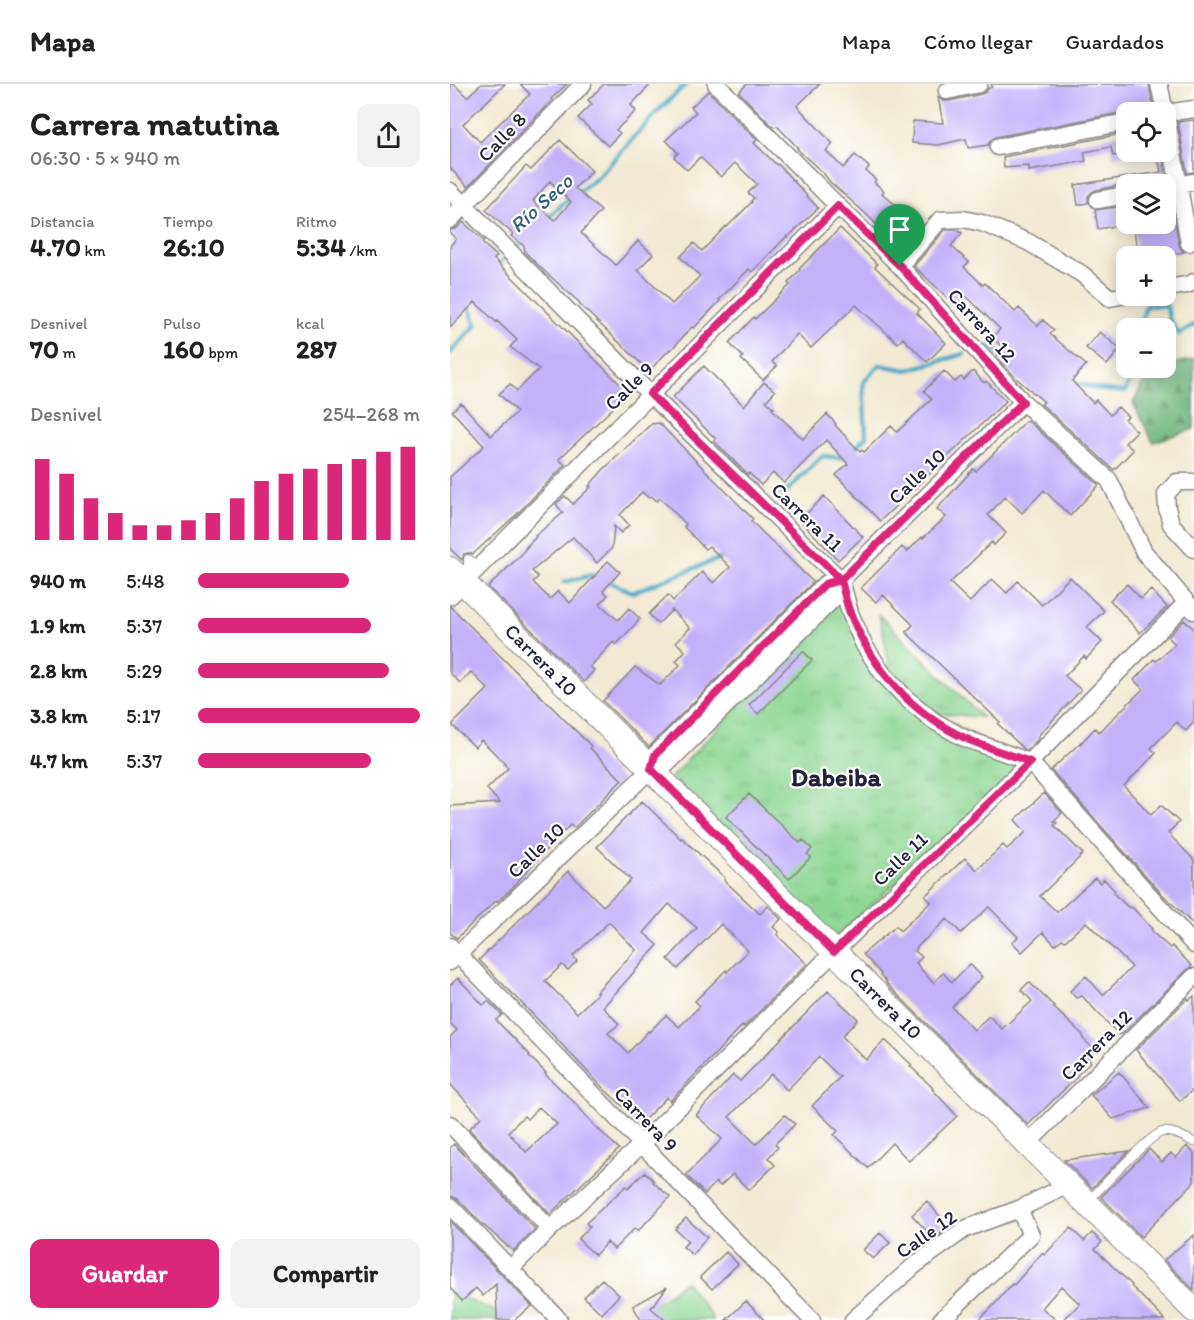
<!DOCTYPE html>
<html lang="es">
<meta charset="utf-8">
<style>
:root{--surface:#fff;--page:#f2f2f2;--text:#202124;--muted:#757577;--line:#e0e0e0;--accent:#db2777}
body{margin:0;font-family:Itim,sans-serif;background:var(--page);color:var(--text);height:100vh;display:flex;flex-direction:column;font-size:22px;white-space:nowrap}
*{box-sizing:border-box;margin:0}
p{font-size:20px;color:var(--muted)}
.icon{flex:none;width:33px;height:33px;fill:none;stroke:currentColor;stroke-width:2;stroke-linecap:round;stroke-linejoin:round}
.map{position:relative;flex:1;overflow:hidden}
.side{display:flex;flex-direction:column;background:var(--surface);width:450px}
.side>*{flex:none}
.controls{position:absolute;left:666px;top:18px;display:grid;gap:12px}
.controls a{display:grid;place-items:center;width:60px;height:60px;border-radius:12px;background:var(--surface);box-shadow:0 3px 15px #0003;font-size:30px}
.pin{position:absolute;display:grid;place-items:center;width:51px;height:51px;color:#fff;margin:-62px -26px;border-radius:50% 50% 50% 0;rotate:-45deg;box-shadow:0 0 6px #0007}
.pin .icon{rotate:45deg}
.round{display:grid;place-items:center;flex:none;width:63px;height:63px;border-radius:12px;background:var(--page)}
.head{display:flex;align-items:center;justify-content:space-between;height:102px;padding:0 30px}
h1{font-size:33px;font-weight:700;line-height:45px}
.stats{display:grid;grid-template-columns:repeat(3,1fr);gap:9px;height:102px;padding:6px 30px}
.stats div{display:grid;align-content:center}
.stats b{font-size:26px;font-weight:700}
.stats small{font-size:16px;font-weight:400}
.stats p{font-size:16px}
.chart{height:168px;padding:12px 30px}
.chart p{display:flex;justify-content:space-between}
.chart svg{width:100%;height:108px;margin-top:6px;stroke:var(--accent);stroke-width:6}
.primary-button{display:flex;gap:12px;margin-top:auto;padding:12px 30px}
.primary-button a{flex:1;height:69px;border-radius:12px;background:var(--accent);color:#fff;font-size:24px;font-weight:700;line-height:69px;text-align:center}
.primary-button a+a{background:var(--page);color:var(--text)}
ul{padding:0 30px;list-style:none;font-size:20px}
li{display:grid;grid-template-columns:96px 72px 1fr;align-items:center;height:45px}
li i{height:15px;border-radius:8px;background:var(--accent)}
header{display:flex;align-items:center;gap:36px;box-sizing:border-box;height:84px;padding:0 30px;background:var(--surface);border-bottom:2px solid var(--line)}
header strong{font-size:28px}
nav{display:flex;gap:33px;margin-inline-start:auto;font-size:21px}
main{display:flex;flex:1;min-height:0}
.map>svg:first-child{display:block}
</style>
<header>
<strong>Mapa</strong>
<nav><a>Mapa</a><a>Cómo llegar</a><a>Guardados</a></nav>
</header>
<main>
<section class="side">
<div class="head"><div><h1>Carrera matutina</h1><p>06:30 · 5 × 940 m</p></div><a class="round"><svg class="icon" aria-label="share" viewBox="0 0 24 24"><path d="M12 15V3M7 8l5-5 5 5M5 13v7h14v-7"/></svg></a></div>
<div class="stats">
<div><p>Distancia</p><b>4.70<small> km</small></b></div>
<div><p>Tiempo</p><b>26:10</b></div>
<div><p>Ritmo</p><b>5:34<small> /km</small></b></div>
</div>
<div class="stats">
<div><p>Desnivel</p><b>70<small> m</small></b></div>
<div><p>Pulso</p><b>160<small> bpm</small></b></div>
<div><p>kcal</p><b>287</b></div>
</div>
<div class="chart"><p><span>Desnivel</span>254–268 m</p>
<svg viewBox="0 0 160 44" preserveAspectRatio="none"><path d="M5 44V11M15 44V17M25 44V27M35 44V33M45 44V38M55 44V38M65 44V36M75 44V33M85 44V27M95 44V20M105 44V17M115 44V15M125 44V13M135 44V11M145 44V8M155 44V6"/></svg>
</div>
<ul>
<li><b>940 m</b>5:48<i style="width:68%"></i></li>
<li><b>1.9 km</b>5:37<i style="width:78%"></i></li>
<li><b>2.8 km</b>5:29<i style="width:86%"></i></li>
<li><b>3.8 km</b>5:17<i style="width:100%"></i></li>
<li><b>4.7 km</b>5:37<i style="width:78%"></i></li>
</ul>
<div class="primary-button"><a>Guardar</a><a>Compartir</a></div>
</section>
<div class="map">
<svg width="744" height="1236" viewBox="0 0 744 1236">
<defs>
<pattern id="forest-firs" width="22" height="20" patternUnits="userSpaceOnUse" patternTransform="scale(1.5)"><rect width="22" height="20" fill="#72b77c"/><path d="M5 1l3.5 6h-7zM16 11l3.5 6h-7z" fill="#5d9467"/></pattern>
<pattern id="park-tufts" width="24" height="20" patternUnits="userSpaceOnUse" patternTransform="scale(1.5)"><rect width="24" height="20" fill="#8dd692"/><path d="M3 7l-1-3M5 7V3M7 7l1-3M15 17l-1-3M17 17v-4M19 17l1-3" fill="none" stroke="#79b77f"/></pattern>
</defs>
<rect width="100%" height="100%" fill="#fff"/>
<filter id="ink" filterUnits="userSpaceOnUse"><feTurbulence type="fractalNoise" baseFrequency=".0167" numOctaves="2"/><feDisplacementMap in="SourceGraphic" scale="12" xChannelSelector="R" yChannelSelector="G"/><feConvolveMatrix kernelMatrix="1 2 1 2 8 2 1 2 1" color-interpolation-filters="sRGB"/></filter>
<filter id="wash" filterUnits="userSpaceOnUse"><feTurbulence type="fractalNoise" baseFrequency=".008" numOctaves="4" result="noise"/><feDisplacementMap in="SourceGraphic" scale="24" xChannelSelector="R" yChannelSelector="G"/><feGaussianBlur stdDeviation="1.35" result="paint"/><feColorMatrix in="noise" values="0 0 0 0 0 0 0 0 0 0 0 0 0 0 0 0 0 1.4 0 .05"/><feComposite in="paint" operator="in"/></filter>
<g filter="url(#wash)">
<rect width="100%" height="100%" fill="#f2e9d2"/>
<path fill="#8dd692" stroke="#587c66" stroke-width="1.5" d="M235 1197 261 1231 262 1236H184Z
M0 1208 64 1236H0Z"/>
<path fill="url(#forest-firs)" stroke="#4a6c5c" stroke-width="1.5" d="M744 275V345L703 358 683 319 700 285 716 284V281Z"/>
<path fill="url(#park-tufts)" stroke="#587c66" stroke-width="1.5" d="M389 517 432 598 575 681 384 855 221 693Z
M429 531 532 633 488 629 440 585Z"/>
<g fill="none" stroke-linecap="round" stroke-linejoin="round">
<path stroke="#45a8c4" stroke-width="4.5" d="M96 136 113 120 148 93 208 27 236 0
M46 183 74 156
M689 244 696 221 717 222 719 235 729 250 744 241
M535 264 540 263 553 273
M0 269 26 241 18 220
M621 303 631 300 648 305 675 308 685 284
M403 366 416 353 413 299 429 281 457 286 514 270
M332 412 372 372 395 374 397 372
M156 497 183 508 271 474
M114 498 142 491 148 494"/>
</g>
<g id="blocks">
<path fill="#c2b0f9" fill-rule="evenodd" d="M0 0H4L17 13 31 0H55L13 40 30 58 80 10 70 0H117L101 15 102 16 18 103 0 84Z
M154 0H201L181 21 186 27 166 46 170 49 158 62 128 34 142 20 138 16Z
M297 0H370L347 22 383 60 376 67 393 84 405 71 419 83 416 87 426 96 424 98 434 107 432 109 470 143 451 165 430 146 431 145 416 130 380 98 374 90 347 65 348 64 327 42 325 43 321 41 289 8Z
M541 0H699L704 28H674L546 53 541 56 538 61 518 64 516 55 488 61 462 59 463 37 493 39 488 13 493 17H499L531 10 536 8 539 4 542 3Z
M258 7 307 56 304 59 327 81 328 80 368 124 338 153 337 152 302 188 299 185 269 216 270 217 244 244 242 243 221 266 220 265 199 287 129 220 130 219 92 185 75 168 74 162 61 152 63 150 36 126 76 82 81 86 110 56 142 87 125 104 151 127 131 149 166 181 188 157 203 170 188 186 222 220 250 192 230 173 244 159 252 167 276 142 277 143 302 118 301 117 304 114 298 109 307 100 285 79 271 93 250 73 237 86 224 73 228 69 216 56 246 28 241 23ZM100 97 121 118 105 136 83 117Z
M744 36V88L737 89 728 38Z
M676 49V70L663 72 661 63 634 68 636 77 579 87V82L554 84 553 73Z
M707 68H712L716 92 710 95 706 100H676L646 106 642 108 638 112V119L628 121 625 101 711 88Z
M716 113H720L729 161 731 165 734 168 711 172H688L683 140H716Z
M676 122V140L648 145 645 126Z
M13 138 34 157 32 159 47 172 44 175 179 309 109 375 115 381 67 430 23 470 19 469 14 470 12 476 0 465V393L34 362 2 327 11 319 41 352 67 328 49 310 60 300 67 307 89 285 60 263 67 256 47 237 46 238 25 218 0 244V162L6 155 0 149V146L7 144Z
M390 144 427 180 425 183 470 225 467 229 496 259 477 278 453 254 448 259 406 221 361 264 347 250 322 278 327 282 313 296 291 275 293 273 279 259 304 233 305 235 340 201 338 199 350 186 349 185Z
M495 146H507L512 149 501 162 519 178 514 183 533 201 535 199 565 228 569 224 588 242 593 236 604 246 600 250 636 281 622 297 643 319 646 316 660 331 668 323 678 333 675 336 687 347 675 359 683 366 664 386 591 320 594 318 566 294 546 273 554 264 542 254 550 245 515 211 506 222 464 182Z
M650 248 670 265 657 281 636 264Z
M254 282 294 322 314 298 325 307 316 317 324 324 322 325 353 355 377 330 386 340 385 341 410 368 412 366 414 368 441 342 447 348 482 315 474 307 494 287 505 298 511 293 514 296 523 287 534 299 536 297 556 317 430 437 386 391 398 380 376 356 334 399 323 389 311 401 299 389 298 391 264 357 266 355 223 313Z
M577 336 649 401 620 432 594 406 572 429 555 412 538 431 556 449 544 461 542 458 500 499 520 518 542 495 557 509 568 497 592 521 620 493 654 527 637 543 652 558 636 575 634 572 615 592 631 606 587 653 589 654 577 666 574 665 548 640 550 638 456 548 463 541 433 511 426 518 411 504 452 463 457 468 472 453 473 454 496 433 487 425 523 385 526 387Z
M209 339 303 435 301 437 363 498 199 663 153 617 185 583 210 601 230 581 226 577 235 567 226 558 240 544 222 526 208 540 199 530 218 511 223 517 252 488 264 499 280 483 259 462 255 465 234 443 236 440 210 414 207 417 201 412 199 414 192 408 170 431 179 441 171 449 164 442 162 464 147 479 123 453 82 487 88 493 83 498 100 515 108 507 120 519 158 477 170 488 153 507 158 511 150 520 168 536 179 524 190 535 166 561 163 558 140 583 144 586 134 598 38 503 72 470V469L77 463H76L86 453 85 452 113 429 106 420 115 412 123 420 141 403 139 402 152 387 201 340Z
M374 412 413 453 388 476 350 436Z
M677 500 691 515 701 506 717 523 690 549 660 516Z
M0 522 141 662 140 664 172 696 124 744 120 741 90 772 62 804 48 817 47 816 7 854 0 849V722L50 719 37 705 58 684 54 680 55 679 31 656 25 663 2 641 38 605 21 588 10 599 0 589Z
M734 536 744 545V638L736 647 727 638 701 664 706 669 674 702 701 731 711 721 729 738 718 749 744 776V841L712 810 601 686 631 658V659L645 644 649 648 693 605 684 596 704 575 706 577 725 560 718 553Z
M353 567 362 576 308 630 299 621Z
M594 709 612 729 604 737 607 739 604 741 633 770 590 812 607 828 645 794 650 799 654 795 665 807 663 809 678 823 683 824 702 845V848L720 864 722 862 742 882 737 886 672 950 671 949 669 951 632 912 626 914 620 907 636 892 653 911 682 883 636 838 615 857 612 855 605 861 593 848 572 868 562 858 568 853 539 823 511 849 497 835 466 864 467 865 465 867 472 873 466 879 483 899 493 889 502 898 520 880 532 893 502 923 524 946 539 932 552 945 564 934 582 917 571 906 579 898 604 922 603 923 633 951V955L645 966 637 974 641 978 627 991 628 992 578 1041 436 899 437 898 430 891 431 890 413 870 446 842 450 847 481 818 475 812 515 774 527 786 553 761 557 765 576 748 565 736Z
M299 710 350 759 353 756 362 765 357 770 361 773 339 795 276 733Z
M192 717 231 755 232 754 275 794 274 796 310 830 318 822 331 835 323 843 329 848 327 851 357 880 294 943 293 941 220 1017 217 1013 191 1039 152 1003 99 947 29 876 118 787 153 822 181 796 147 763ZM219 820 247 844 218 875 228 885 271 840 298 867 277 888 276 886 245 917 250 922 229 943 216 931 199 948 198 947 178 969 158 949 169 940 153 923 208 861 194 849ZM159 838 186 866 146 908 148 909 127 929 95 897 112 881 118 886 127 877 123 872Z
M8 894 33 921 38 917 52 931 46 936 80 971 79 972 96 989 95 990 126 1020 144 1041 169 1065 100 1130 19 1045 31 1033 0 1000V953L7 946 0 939V901ZM89 1023 107 1040 76 1068 58 1048 74 1032 77 1035Z
M378 907 408 935 392 952 416 976 435 956 462 981 460 982 483 1004 482 1005 507 1032 459 1077 442 1059 418 1084 384 1051 388 1047 362 1022 390 993 369 973 337 1006 321 990 279 1033 306 1060 335 1031 345 1040 325 1060 328 1063 318 1074 325 1081 299 1106 283 1090 270 1102 266 1098 255 1110 236 1091 272 1055 246 1031 283 991 290 997Z
M744 912V1005L730 1017 686 966 738 914 739 916Z
M669 988 700 1024 663 1035 641 1011Z
M4 1060 85 1145 63 1167 31 1139 8 1115 0 1112V1064Z
M737 1062 744 1069V1098L691 1153 651 1113 699 1065 712 1078 721 1069 726 1074Z
M679 1067 642 1104 614 1076H615Z
M195 1088 204 1097 203 1098 220 1113 188 1147 185 1144 164 1165 157 1158 145 1171 128 1155 140 1143 136 1139 176 1102 178 1104Z
M477 1117 499 1143 484 1155 462 1131Z
M236 1134 257 1153 243 1171 233 1163 238 1157 225 1145Z
M0 1137 76 1216 82 1222 64 1236H47L46 1200 33 1212 26 1204 12 1217 0 1204Z
M621 1144 634 1157 642 1149 652 1158 645 1165 682 1201 681 1202 715 1236H613L630 1220 611 1202 592 1224 606 1236H529L544 1221 562 1200 564 1201 592 1169 594 1171Z
M430 1149 440 1159 423 1175 413 1166Z
M744 1151V1206L714 1176Z
M276 1168 288 1180 262 1205 250 1193Z
M152 1195 169 1211 152 1230 134 1213Z
M217 1203 201 1224 215 1236H191L183 1222Z
M296 1217 314 1236H276Z"/>
</g>
</g>
<g filter="url(#ink)">
<use href="#blocks" fill-opacity="0" stroke="#8a8686" stroke-width="1.5"/>
<g fill="none" stroke-linecap="round" stroke-linejoin="round">
<g stroke="#8a8686" stroke-width="10">
<path id="service" d="M12 491 18 481V475L30 482
M639 1116C650 1105 700 1051 712 1048 723 1046 735 1054 744 1058"/>
</g>
<g stroke="#8a8686" stroke-width="19">
<path id="minor" d="M266 0 388 122 450 182 573 318 659 396 694 468 744 527
M709 0 715 28
M497 7 529 0
M716 29 744 25
M716 30 739 159
M548 63 676 38
M716 103 744 98
M0 107 200 310 391 496 400 529 414 561 433 590 457 615 484 637 514 654 580 678 744 861
M648 116 676 111
M0 136 133 0
M450 182 490 136 513 135 532 139 578 158 632 190 660 214 676 211
M716 204 737 201 744 198
M744 398H727L716 410 717 424 721 440 744 465
M0 512 388 122
M201 685 215 682 385 513 391 496 573 318
M0 862 362 1236
M0 878 201 685 205 671 375 500 391 496
M0 1040 100 1145 191 1061 384 868 580 678 736 519
M577 1060 744 893
M0 1122C28 1151 56 1180 83 1209 92 1218 101 1226 109 1236
M61 1184 100 1145
M403 1236 465 1181 515 1145 569 1125 618 1101
M491 1236 581 1151 569 1125"/>
</g>
<g stroke="#8a8686" stroke-width="26">
<g id="secondary">
<path id="s1" d="M0 485 744 1226"/>
</g>
</g>
<use href="#service" stroke="#fff" stroke-width="8"/>
<use href="#minor" stroke="#fff" stroke-width="16"/>
<use href="#secondary" stroke="#fff" stroke-width="24"/>
</g>
</g>
<g fill="none" stroke-linecap="round" stroke-linejoin="round" filter="url(#ink)">
<g stroke="#fff" stroke-width="12">
<path id="route" d="M450 182 388 122 200 310 391 496 375 500 205 671 201 685 384 868 580 678C559 670 536 664 515 654 462 630 423 585 401 531 396 520 394 507 391 496L573 318 450 182"/>
</g>
<use href="#route" stroke="#db2777" stroke-width="8"/>
</g>
<g text-anchor="middle" dominant-baseline="central" stroke-width="4.5" stroke-linejoin="round" paint-order="stroke">
<g font-size="20" fill="#22223b" stroke="#fff">
<text transform="translate(52 53) rotate(-46)">Calle 8</text>
<text transform="translate(532 241) rotate(48)">Carrera 12</text>
<text transform="translate(179 302) rotate(-45)">Calle 9</text>
<text transform="translate(467 392) rotate(-44)">Calle 10</text>
<text transform="translate(357 433) rotate(44)">Carrera 11</text>
<text stroke="none"><textPath href="#s1" startOffset="129">Carrera 10</textPath></text>
<text transform="translate(86 766) rotate(-44)">Calle 10</text>
<text transform="translate(450 775) rotate(-44)">Calle 11</text>
<text stroke="none"><textPath href="#s1" startOffset="615">Carrera 10</textPath></text>
<text transform="translate(646 961) rotate(-45)">Carrera 12</text>
<text transform="translate(196 1035) rotate(46)">Carrera 9</text>
<text transform="translate(476 1150) rotate(-35)">Calle 12</text>
</g>
<g font-size="21" font-style="italic" fill="#325e79" stroke="#fff">
<text transform="translate(91 119) rotate(-42)">Río Seco</text>
</g>
<g font-size="26" font-weight="bold" fill="#22223b" stroke="#fff">
<text x="386" y="693">Dabeiba</text>
</g>
</g>
</svg>
<div class="controls">
<a><svg class="icon" aria-label="locate" viewBox="0 0 24 24"><circle cx="12" cy="12" r="6"/><path d="M12 2v4M12 18v4M2 12h4M18 12h4"/></svg></a>
<a><svg class="icon" aria-label="layers" viewBox="0 0 24 24"><path d="M12 4l9 5-9 5-9-5zM3 14l9 5 9-5"/></svg></a>
<a>+</a>
<a>−</a>
</div>
<div class="pin" style="left:450px;top:182px;background:#1e9e55"><svg class="icon" aria-label="arrive" viewBox="0 0 24 24"><path d="M6 21V4h12l-3 4 3 4H6"/></svg></div>
</div>
</main>
